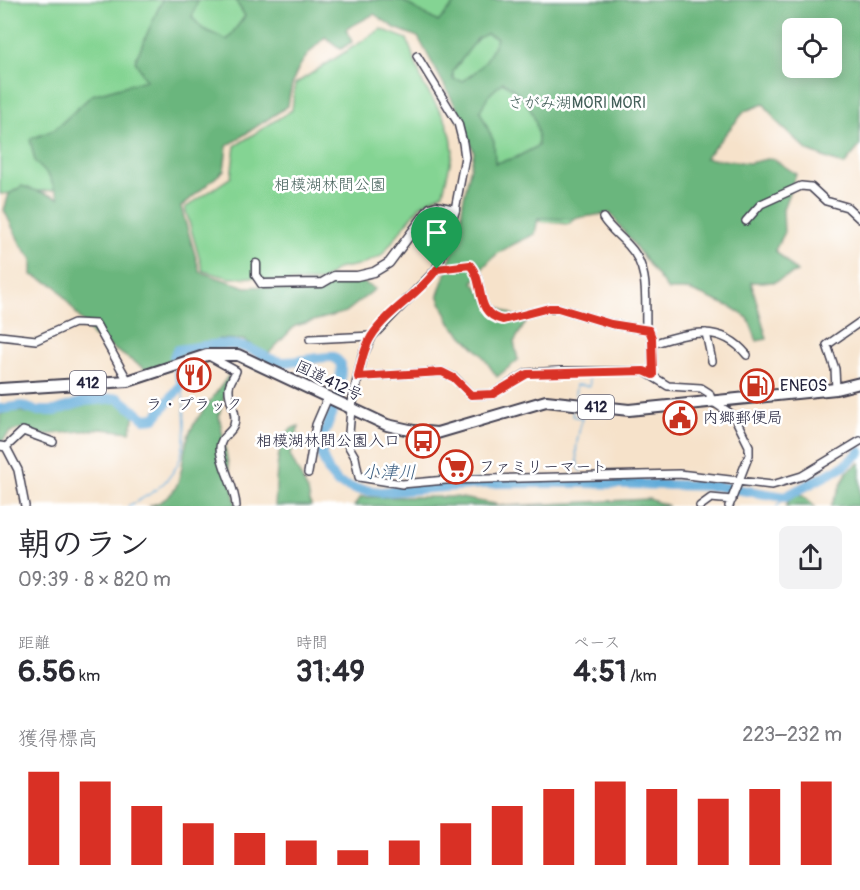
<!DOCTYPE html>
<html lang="ja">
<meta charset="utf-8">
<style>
:root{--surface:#fff;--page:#f2f2f3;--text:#2b2b33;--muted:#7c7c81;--accent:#d93025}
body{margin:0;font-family:Pangolin,"Klee One",sans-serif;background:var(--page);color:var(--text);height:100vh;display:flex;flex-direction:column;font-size:22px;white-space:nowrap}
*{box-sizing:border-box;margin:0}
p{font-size:20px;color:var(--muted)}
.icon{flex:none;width:33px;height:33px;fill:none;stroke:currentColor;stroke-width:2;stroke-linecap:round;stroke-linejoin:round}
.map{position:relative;height:506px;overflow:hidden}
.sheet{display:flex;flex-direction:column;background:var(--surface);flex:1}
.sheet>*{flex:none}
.buttons{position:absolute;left:782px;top:18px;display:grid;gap:12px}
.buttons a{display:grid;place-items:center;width:60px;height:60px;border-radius:9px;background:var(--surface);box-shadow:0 3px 15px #0003;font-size:30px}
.pin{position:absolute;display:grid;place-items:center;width:51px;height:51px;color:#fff;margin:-62px -26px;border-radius:50% 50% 50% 0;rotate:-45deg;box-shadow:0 0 6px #0007}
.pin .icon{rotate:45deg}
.round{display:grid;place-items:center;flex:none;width:63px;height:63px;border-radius:9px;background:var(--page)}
.summary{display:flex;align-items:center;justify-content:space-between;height:102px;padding:0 18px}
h1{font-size:33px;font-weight:700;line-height:45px}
.figures{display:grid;grid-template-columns:repeat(3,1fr);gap:9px;height:102px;padding:6px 18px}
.figures div{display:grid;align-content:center}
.figures b{font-size:30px;font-weight:700}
.figures small{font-size:16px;font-weight:400}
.figures p{font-size:16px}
.chart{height:168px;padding:12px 18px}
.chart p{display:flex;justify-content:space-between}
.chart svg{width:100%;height:108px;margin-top:6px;stroke:var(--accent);stroke-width:6}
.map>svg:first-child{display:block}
</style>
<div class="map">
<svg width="860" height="506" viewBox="0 0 860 506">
<rect width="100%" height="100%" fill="#fff"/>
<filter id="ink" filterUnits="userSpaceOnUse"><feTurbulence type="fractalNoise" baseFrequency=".0167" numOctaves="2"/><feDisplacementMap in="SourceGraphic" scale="12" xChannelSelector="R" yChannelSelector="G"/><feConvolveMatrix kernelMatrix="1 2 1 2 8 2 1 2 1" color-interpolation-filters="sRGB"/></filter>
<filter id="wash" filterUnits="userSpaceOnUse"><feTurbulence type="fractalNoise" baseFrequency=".008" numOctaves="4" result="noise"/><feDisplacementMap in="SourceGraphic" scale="24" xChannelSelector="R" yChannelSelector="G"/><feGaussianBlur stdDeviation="1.35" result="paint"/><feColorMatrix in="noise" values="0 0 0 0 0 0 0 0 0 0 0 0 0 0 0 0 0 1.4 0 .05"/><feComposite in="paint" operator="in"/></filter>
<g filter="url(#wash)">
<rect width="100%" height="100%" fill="#f6e2ca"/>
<path fill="#84d493" stroke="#537b67" stroke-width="1.5" d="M0 0H793L596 206 568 224 504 218 485 152 441 48 379 3 71 189 0 194Z
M381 29 407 39 423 84 445 119 451 136 453 151 443 193 420 206 381 256 363 264 337 269 322 281 267 282 260 277 230 278 203 271 185 208 231 177 235 146 292 110 295 84Z"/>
<path fill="#6bb67d" stroke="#466c5c" stroke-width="1.5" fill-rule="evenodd" d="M162 0H198L192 17 203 29 227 40 245 16 235 0H401L438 22 458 0H860V146L844 165 808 151 777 122 764 104 745 111 705 158 749 163 772 158 796 174 783 209 784 234 775 250 797 272 774 282H751L767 339 757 341 748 318 731 307 689 290H668L610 213 571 219 538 218 535 234C505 248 491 253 473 282L487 301 526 322 514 342 518 360 497 377 482 355 450 323 438 295 460 230 463 202 474 152 460 114 418 37 395 28 374 14 346 29 352 42 341 49 325 37C301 59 292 73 288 106L227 146 224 170 181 207 200 272 246 287 322 284C340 273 359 279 375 289L346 312 295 326 268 354 243 340 219 339 148 371 93 336 56 286 32 275V259L21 245 4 210 9 194 22 186 59 198 49 176 35 162 30 139 54 130 92 95 146 80 135 61ZM792 28H831V68H792ZM487 34 497 38C490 58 481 70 462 81L453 79V71L478 38ZM503 82C528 98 539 117 538 146L515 158 495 163 494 142 480 111 488 96Z
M231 372 219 415 236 506H149C193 494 175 457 193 426 204 407 219 390 231 372Z
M96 401H118L135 415 130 432 102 429 42 435 24 428 10 432 0 444V415C15 406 30 416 46 415 64 414 80 407 96 401Z
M299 426 290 455 308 491 311 506H275C277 485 273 429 299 426Z
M860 463V506H831L847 472Z
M797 495 803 496 814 506H786L789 500Z
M361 497H456L506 506 649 499 669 506H354Z"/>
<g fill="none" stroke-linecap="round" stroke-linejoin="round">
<path stroke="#61abd9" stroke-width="1.5" d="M575 397 576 385 590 386 589 375
M573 410 572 416 582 418C578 437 572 454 581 472
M584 481 585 483
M128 506C190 477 188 445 182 384
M777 506 785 497"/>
<path stroke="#61abd9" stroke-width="10" d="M0 409 22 406 36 411H55L85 401 118 398 145 419 155 418 182 384 174 357 177 350C200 347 224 341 247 348 260 352 268 361 282 362 300 363 316 356 334 357L341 364 340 393 322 439V456L329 472 338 483 355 489 381 492 495 483H585L716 486 785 497 844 466 860 452"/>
</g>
</g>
<g filter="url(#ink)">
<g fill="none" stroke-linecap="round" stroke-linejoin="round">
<g stroke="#423f50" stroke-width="10">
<path id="minor" d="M417 56 458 123 463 143 465 157 455 210
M603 218C610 229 620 236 629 246 650 268 645 299 646 328
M746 221 761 204 801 186 811 187 826 201 847 207 860 219
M437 269 470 265C486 282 473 314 503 320L549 308H558L611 324 649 330 652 338 653 375
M706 333 712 361
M0 336 36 340 74 323 96 324 128 381
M310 339 372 336
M652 344C688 333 720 322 747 355
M207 355 236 371C234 377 229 382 229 388 228 401 238 411 234 425 231 434 220 436 220 448 221 468 235 485 236 506
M358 377 442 372 455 378 471 395 493 394 527 373 561 371H644L668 386 701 388 709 393 712 401 734 416 749 446V455L729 506
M836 389 835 369 827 345 860 322
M351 409 348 445 355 457 359 477 402 484 446 480 679 474 772 485 802 476 860 441
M0 446 6 447 23 431 53 442
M6 447 18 470 25 506
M308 473 316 425 328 397
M700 506 711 498 732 500"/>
</g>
<g stroke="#423f50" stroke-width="11">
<path id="tertiary" d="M256 264V275L262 284 322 283 334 276H357L374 272 389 263 430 208 436 206 455 210 437 269 372 336 363 355 351 409"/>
</g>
<g stroke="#423f50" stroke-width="14">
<path id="trunk" d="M0 389 128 381 207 355H238L387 425 414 431 437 433 546 401 629 410 836 389 860 383"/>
</g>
<use href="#minor" stroke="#fff" stroke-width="7"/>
<use href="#tertiary" stroke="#fff" stroke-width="8"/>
<use href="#trunk" stroke="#fff" stroke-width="10"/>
</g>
</g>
<g fill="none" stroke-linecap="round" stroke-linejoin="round" filter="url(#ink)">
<g stroke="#fff" stroke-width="12">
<path id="route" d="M470 265C486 283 473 314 503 320L549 308H558L611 324 649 330 652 338 653 375 644 371 527 374 493 394 471 395 454 378 442 372 358 377C361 363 364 349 371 337 388 310 419 295 437 269Z"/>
</g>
<use href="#route" stroke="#d93025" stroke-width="8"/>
</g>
<defs>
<g id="restaurant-ring" transform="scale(1.725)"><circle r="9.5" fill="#fff" stroke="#c8321e" stroke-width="1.5"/><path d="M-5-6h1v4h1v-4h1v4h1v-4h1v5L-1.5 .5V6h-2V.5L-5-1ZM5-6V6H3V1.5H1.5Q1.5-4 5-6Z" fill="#c8321e"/></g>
<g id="fuel-ring" transform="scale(1.725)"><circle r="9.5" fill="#fff" stroke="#c8321e" stroke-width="1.5"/><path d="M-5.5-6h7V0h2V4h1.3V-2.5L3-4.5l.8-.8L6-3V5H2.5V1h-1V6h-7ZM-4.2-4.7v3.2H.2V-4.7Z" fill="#c8321e"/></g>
<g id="civic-ring" transform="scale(1.725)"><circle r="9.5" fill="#fff" stroke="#c8321e" stroke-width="1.5"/><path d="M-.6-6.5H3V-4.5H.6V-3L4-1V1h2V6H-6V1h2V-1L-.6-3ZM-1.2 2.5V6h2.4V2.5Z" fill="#c8321e"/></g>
<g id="bus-ring" transform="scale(1.725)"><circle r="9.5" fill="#fff" stroke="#c8321e" stroke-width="1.5"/><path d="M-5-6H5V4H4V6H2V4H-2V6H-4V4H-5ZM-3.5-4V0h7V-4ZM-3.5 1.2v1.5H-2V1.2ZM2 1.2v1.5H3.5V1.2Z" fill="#c8321e"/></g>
<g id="supermarket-ring" transform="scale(1.725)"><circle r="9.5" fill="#fff" stroke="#c8321e" stroke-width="1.5"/><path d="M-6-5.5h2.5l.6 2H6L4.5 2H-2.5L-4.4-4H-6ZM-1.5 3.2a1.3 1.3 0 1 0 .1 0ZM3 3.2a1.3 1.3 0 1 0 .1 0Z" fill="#c8321e"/></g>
</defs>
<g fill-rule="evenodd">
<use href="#restaurant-ring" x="194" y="375"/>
<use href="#fuel-ring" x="757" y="386"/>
<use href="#civic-ring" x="680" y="418"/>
<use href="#bus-ring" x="423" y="441"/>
<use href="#supermarket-ring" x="456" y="467"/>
</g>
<g text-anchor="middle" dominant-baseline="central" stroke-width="5" stroke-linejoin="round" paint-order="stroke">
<g fill="#fff" stroke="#646476" stroke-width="1.5">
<rect x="70" y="371" width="36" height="24" rx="4.5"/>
<rect x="578" y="395" width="36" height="24" rx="4.5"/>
</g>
<g font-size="15" font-weight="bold" fill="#22223b">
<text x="88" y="383">412</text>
<text x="596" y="407">412</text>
</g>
<g font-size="16" fill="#44605a" stroke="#fff">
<text x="577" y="103">さがみ湖MORI MORI</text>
<text x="330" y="185">相模湖林間公園</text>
</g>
<g font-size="16" fill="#22223b" stroke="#fff">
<text transform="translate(329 381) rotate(26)">国道412号</text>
</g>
<g font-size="16" fill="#22223b" stroke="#fff" text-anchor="start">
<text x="780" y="386">ENEOS</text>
<text x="194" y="405" text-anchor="middle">ラ・プラック</text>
<text x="703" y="418">内郷郵便局</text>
<text x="400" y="441" text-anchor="end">相模湖林間公園入口</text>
<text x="479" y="467">ファミリーマート</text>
</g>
<g font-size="18" font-style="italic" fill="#3e6082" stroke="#fff">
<text x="389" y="472">小津川</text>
</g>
</g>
</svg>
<div class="buttons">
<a><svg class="icon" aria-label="locate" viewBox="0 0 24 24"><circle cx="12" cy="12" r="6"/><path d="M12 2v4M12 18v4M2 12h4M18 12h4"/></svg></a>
</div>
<div class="pin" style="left:437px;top:269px;background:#1e9e55"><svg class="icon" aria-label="arrive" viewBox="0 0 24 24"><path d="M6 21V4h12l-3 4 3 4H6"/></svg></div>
</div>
<section class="sheet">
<div class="summary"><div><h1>朝のラン</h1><p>09:39 · 8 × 820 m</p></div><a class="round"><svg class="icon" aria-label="share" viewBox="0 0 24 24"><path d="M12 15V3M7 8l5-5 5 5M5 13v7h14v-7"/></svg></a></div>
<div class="figures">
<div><p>距離</p><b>6.56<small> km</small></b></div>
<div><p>時間</p><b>31:49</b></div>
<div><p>ペース</p><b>4:51<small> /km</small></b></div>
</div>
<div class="chart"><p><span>獲得標高</span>223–232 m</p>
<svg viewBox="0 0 160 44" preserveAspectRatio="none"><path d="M5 44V6M15 44V10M25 44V20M35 44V27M45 44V31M55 44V34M65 44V38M75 44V34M85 44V27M95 44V20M105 44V13M115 44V10M125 44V13M135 44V17M145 44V13M155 44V10"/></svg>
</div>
</section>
